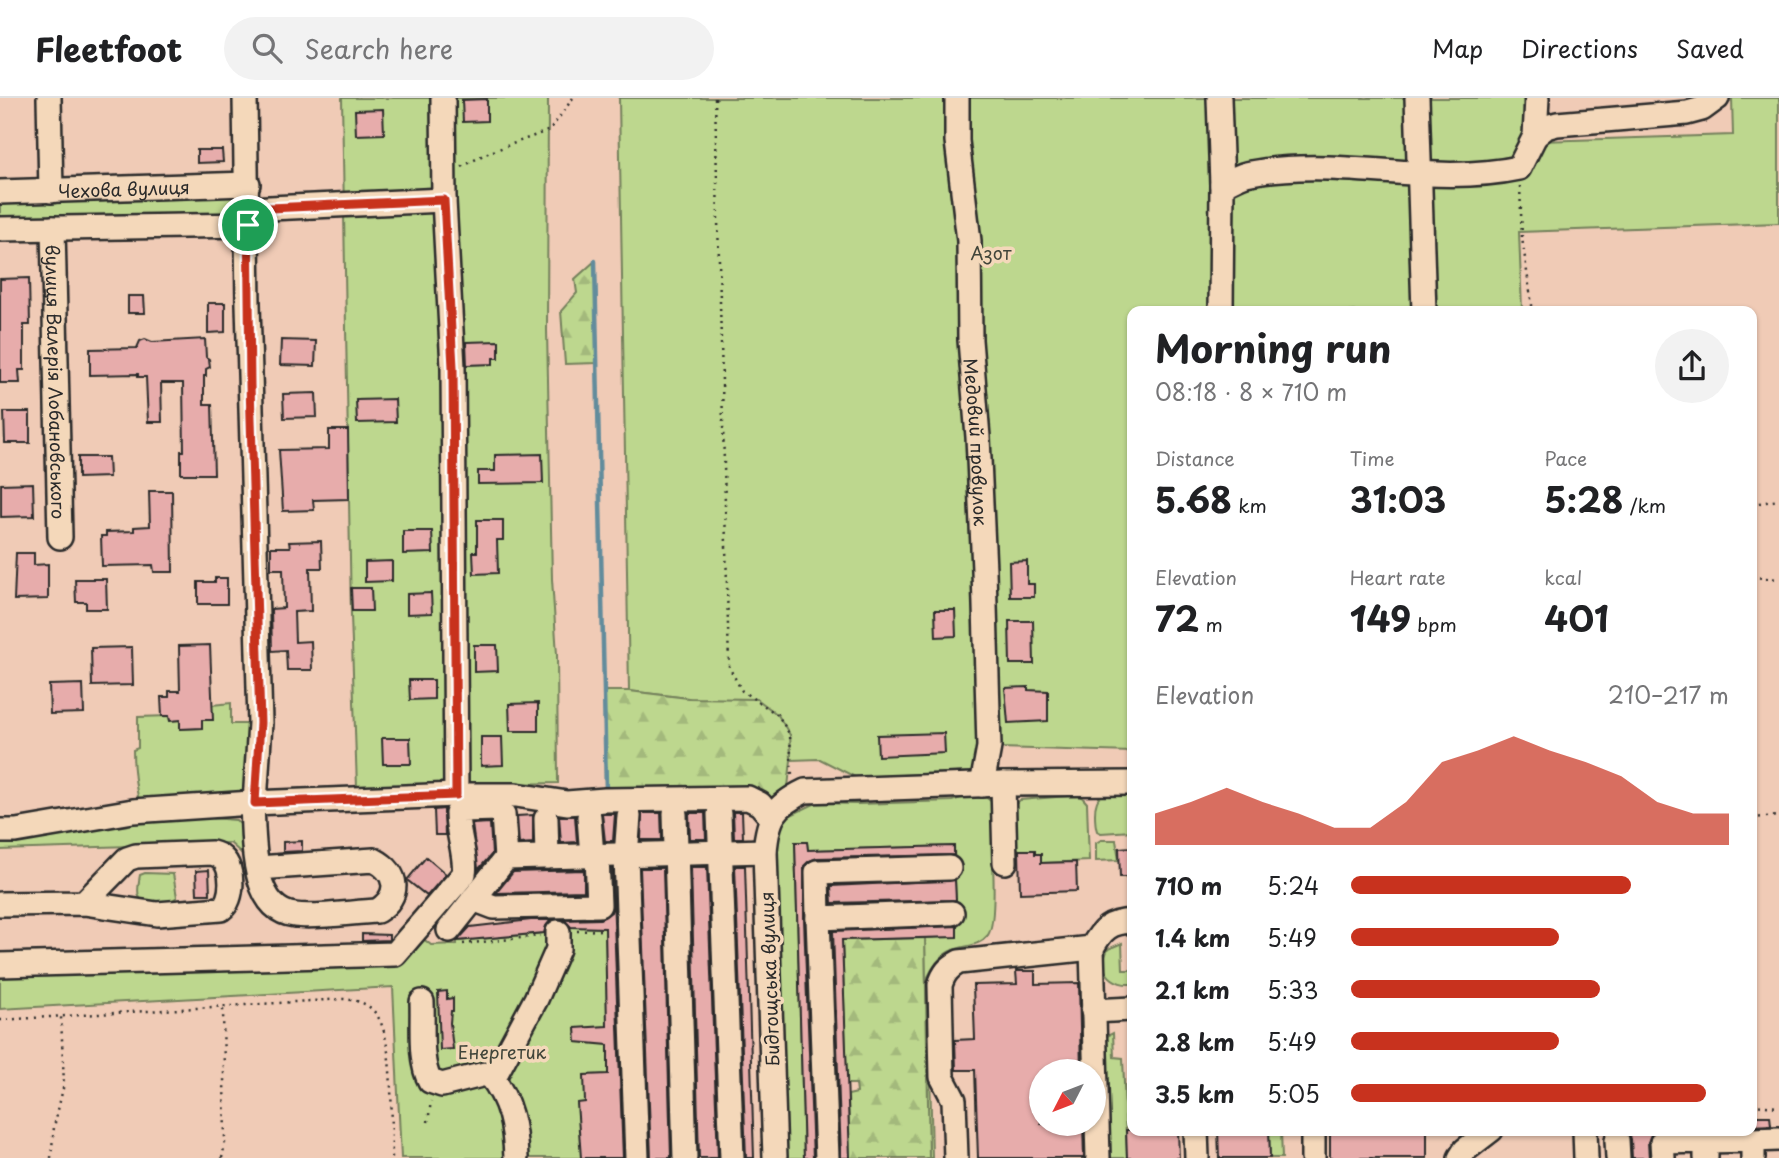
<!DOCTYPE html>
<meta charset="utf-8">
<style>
:root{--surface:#fff;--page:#f2f2f2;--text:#202124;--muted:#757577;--line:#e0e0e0;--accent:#c8321e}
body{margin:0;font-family:"Playpen Sans",sans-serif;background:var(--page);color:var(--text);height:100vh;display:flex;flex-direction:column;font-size:26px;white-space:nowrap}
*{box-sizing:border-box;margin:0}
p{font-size:23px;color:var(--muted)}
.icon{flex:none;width:38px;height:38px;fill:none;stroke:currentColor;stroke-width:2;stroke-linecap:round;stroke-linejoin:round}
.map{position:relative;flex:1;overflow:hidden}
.sheet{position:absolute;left:1127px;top:208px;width:630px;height:830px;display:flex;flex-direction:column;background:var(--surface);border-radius:14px;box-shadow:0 2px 5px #0004}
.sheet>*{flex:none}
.needle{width:46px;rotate:228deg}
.tools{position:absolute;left:1029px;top:961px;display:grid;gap:14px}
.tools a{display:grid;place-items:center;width:77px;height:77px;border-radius:50%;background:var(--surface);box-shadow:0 2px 5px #0004;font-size:35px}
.pin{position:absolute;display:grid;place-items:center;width:60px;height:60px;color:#fff;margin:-30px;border:4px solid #fff;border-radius:50%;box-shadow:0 2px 7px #0007}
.round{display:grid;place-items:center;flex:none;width:74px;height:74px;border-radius:37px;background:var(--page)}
.overview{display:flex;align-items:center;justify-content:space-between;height:119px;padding:0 28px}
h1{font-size:38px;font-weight:700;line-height:52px}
.figures{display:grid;grid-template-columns:repeat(3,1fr);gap:10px;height:119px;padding:7px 28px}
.figures div{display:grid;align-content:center}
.figures b{font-size:35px;font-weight:700}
.figures small{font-size:19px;font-weight:400}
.figures p{font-size:19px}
.chart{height:196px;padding:14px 28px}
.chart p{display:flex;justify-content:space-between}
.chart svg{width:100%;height:126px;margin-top:7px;fill:var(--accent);opacity:.7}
ul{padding:0 28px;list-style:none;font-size:23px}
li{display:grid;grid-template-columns:112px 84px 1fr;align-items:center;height:52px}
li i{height:18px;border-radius:9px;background:var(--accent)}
header{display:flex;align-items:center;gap:42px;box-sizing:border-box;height:98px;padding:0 35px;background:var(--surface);border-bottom:2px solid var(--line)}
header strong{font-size:33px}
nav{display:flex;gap:38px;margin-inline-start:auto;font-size:24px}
.search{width:490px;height:63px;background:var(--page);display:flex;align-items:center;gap:18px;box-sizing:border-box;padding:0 24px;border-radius:38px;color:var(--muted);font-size:26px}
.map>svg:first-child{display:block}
</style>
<header>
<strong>Fleetfoot</strong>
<div class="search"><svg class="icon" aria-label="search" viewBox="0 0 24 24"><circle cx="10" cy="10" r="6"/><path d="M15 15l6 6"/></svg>Search here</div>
<nav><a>Map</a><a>Directions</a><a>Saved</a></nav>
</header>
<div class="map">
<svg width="1779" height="1060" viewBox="0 0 1779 1060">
<defs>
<pattern id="forest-firs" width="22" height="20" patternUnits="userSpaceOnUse" patternTransform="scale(1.75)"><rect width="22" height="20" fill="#bdd78e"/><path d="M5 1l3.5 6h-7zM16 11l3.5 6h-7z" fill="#a3b97b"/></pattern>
</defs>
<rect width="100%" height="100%" fill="#f0cbb6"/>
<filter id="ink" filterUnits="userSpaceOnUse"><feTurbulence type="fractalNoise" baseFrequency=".0143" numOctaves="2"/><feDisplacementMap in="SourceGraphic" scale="14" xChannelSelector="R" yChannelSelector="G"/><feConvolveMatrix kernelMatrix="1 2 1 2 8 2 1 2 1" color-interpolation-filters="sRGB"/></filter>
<g filter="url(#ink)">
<path fill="#bdd78e" stroke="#74815c" stroke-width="2" d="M342 0H548L547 232 552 481 557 557 558 685 357 689 351 517Z
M619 0H1523L1526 43H1540L1733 37 1732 0H1779V125L1519 134 1522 213 1132 214V654L999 650 972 674 855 679 820 661 791 662 790 637 688 600 629 593Z
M238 94 239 111 228 118 0 125V100Z
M231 605V626H251L245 697 139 703C135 686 133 670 133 652L138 650V619L169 618 170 623 180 622V631L202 630V622L212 607Z
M976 695 982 696 993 705 996 739 992 744C993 762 997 824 988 837 971 858 947 837 928 879L932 1060H929L925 840 957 838 954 748 808 752 807 744H795L804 1060H783L773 748 778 733 789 718 816 705 858 706 952 703Z
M1132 695V733L1101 735 1097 733C1095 727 1095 722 1095 716 1095 689 1111 696 1132 695Z
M1080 697 1087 705 1089 763 1041 765V757L1035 756 1034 752H1019L1014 747C1012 731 1006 713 1020 702Z
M173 717 236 722 244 730 249 762 230 745 0 752V742Z
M1101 742H1116L1119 762 1096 763V745Z
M145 775 173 776 177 799C170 806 145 811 140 800 136 795 139 783 140 777Z
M561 828 605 830 611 1060H401L393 889 0 911V865L393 853 411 831 431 847 457 846V843L544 835 545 831H560Z
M1122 845 1123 872H1132V886C1117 887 1107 880 1102 866L1108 851Z
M1113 935 1114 959 1123 960 1127 1060H1110L1107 938Z
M1269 1033H1281L1282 1060H1270Z"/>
<path fill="url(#forest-firs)" stroke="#74815c" stroke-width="2" d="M595 163 597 265 565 266 561 213 577 195 575 181Z
M604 593H629L688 600 757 601 778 617 790 637 791 662 788 689 771 700 732 689 605 702Z
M925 840 929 1060H850L848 997 857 995 856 986H847L842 842Z"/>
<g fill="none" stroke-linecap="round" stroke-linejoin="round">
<path stroke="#628c9c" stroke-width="4.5" d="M595 163 606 689"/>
</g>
<path fill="#e7acab" stroke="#2b2b2b" stroke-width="2" d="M487 1V23L463 24 462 2Z
M383 11 384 36 356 37 355 12Z
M197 52H222L223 64 197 65Z
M29 180 30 227H24V272H19L20 285H0V181Z
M128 198H144L145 215H128Z
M208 205H225V234L208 235Z
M145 241 152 244 205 241 206 259 209 261 210 269 206 271V278H204V306H212L214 376H181V353H184L183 285H161L162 324H148L146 279H138V276L90 277V251L137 250 140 243Z
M281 242 316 243 315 268 280 267Z
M499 243V260H493V266L467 267 466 244Z
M316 295 317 319 284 320 283 296Z
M395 301 396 324 357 325 356 302Z
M4 314H30V345H5Z
M329 332H348L349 401 313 402 314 412 283 413 279 352 329 351Z
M542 356 543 385 478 386V373H495V357Z
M78 359H108L109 379 78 380Z
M33 385 34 418 1 419V386Z
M149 393H172L173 474H154L153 467 102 468 101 438H106V434L134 433V429L150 428Z
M477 422H503V442H497L498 475 474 476 473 454H477Z
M403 433H432L433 455 403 456Z
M321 443 322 470H310L311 513 294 514 295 544 311 543 312 572H287L286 552 272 553 271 511 284 510 283 471H271V449H290L289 444Z
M16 455H34V467L48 466V501L14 502Z
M392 463V483L365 484V464Z
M1027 463V486H1034V499H1010L1009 464Z
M215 480H227V506H198V484H215Z
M75 481H106L107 511H86V504H76Z
M351 490H371L372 513H352Z
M431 495 432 515 407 516V496Z
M935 512H955L956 538 936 539Z
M1009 523H1033L1034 566H1010Z
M210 547 213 622H202V630L180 631V622L170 623 169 618H162L161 599H169V593H180L179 548Z
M474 547H497L498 573 474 574Z
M132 549 133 587 92 588 91 550Z
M409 582H434V601L410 602Z
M83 586 84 615 50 616 49 587Z
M1028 589V592L1048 593V623L1008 625 1005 590Z
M538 605V633H510L509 606Z
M944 635 945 655 878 658 877 637Z
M481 639H502L503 667 481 668Z
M382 640H410L411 666H383Z
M444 711 445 737H435L434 712Z
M733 714H742L743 740H734Z
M642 715H661L662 742H641Z
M689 715H705L706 741H690Z
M602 716H615L613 743H605Z
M533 717V745L519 746 517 718Z
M559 718H575L577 744 561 745Z
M490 725 492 756 478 772 472 726Z
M302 743V753L283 754V744Z
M795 744H807L808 752 954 748V757L817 760 809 763 804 768V821L813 1060H804Z
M1132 749V779H1120L1119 750Z
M1019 752H1035V756H1041V765L1076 764 1077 793 1020 795Z
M426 759 446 776 427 798 407 782Z
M735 768H745L754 1060H746Z
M691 769H707L718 1060H699Z
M640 770H663L671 1060H651Z
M612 771 623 1060H581L577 1005 585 1004 584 977 608 976V947L576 944 575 930 607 928 605 830 571 829 564 822 600 821 611 814 613 806Z
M209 772 210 796H197L196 773Z
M584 772V793L496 795 513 774Z
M955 782 956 802 832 805 831 788Z
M531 822H551L546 828 544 835 457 843 470 829Z
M957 828V839L842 842 850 1060H841L833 833Z
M362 836 389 837V842L362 843Z
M1016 873H1035V886L1079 885 1081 973H1041V1026H1083L1084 1060H978L975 972H956L955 942 975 941 973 887 1017 886Z
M447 893V901L453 900V913H451L450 925 453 951 440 952 438 894Z
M1752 1018H1770L1771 1027 1752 1028Z
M1126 1032H1178L1179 1060H1127Z
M1218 1032H1269L1270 1060H1219Z
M1330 1032H1427V1060H1330Z
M1627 1032H1654L1648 1044 1649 1060H1632L1631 1041Z"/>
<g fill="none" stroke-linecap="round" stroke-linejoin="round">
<g stroke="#2b2b2b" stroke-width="28">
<g id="minor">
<path d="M49 0 51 93"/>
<path d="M245 0 248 206 260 625 255 705"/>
<path d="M443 0 444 102 453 269 456 697"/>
<path id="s1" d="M957 0V43L969 143 970 242 978 339 984 472 989 649 982 687"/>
<path d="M1219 0 1222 87 1221 214"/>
<path d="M1417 0 1424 214"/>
<path d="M1535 38 1546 29 1557 26 1687 15 1702 11 1717 0"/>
<path d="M1222 87C1231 83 1241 76 1251 75 1339 58 1430 89 1519 70L1535 38 1537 0"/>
<path id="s2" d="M0 94 248 86"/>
<path d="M248 111 444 102"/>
<path id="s3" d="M53 130 60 439"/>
<path d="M0 131 248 127"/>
<path d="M1003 686 1005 764"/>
<path d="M252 705C254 739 250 812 295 817 316 820 354 814 377 813 401 798 399 775 374 762L258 770"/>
<path d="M675 716 685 1060"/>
<path d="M719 716 732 1060"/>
<path d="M629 718 626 758 637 1060"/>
<path d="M589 719 592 758"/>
<path d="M546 721 547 759"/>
<path d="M0 733H16L133 713 252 705 456 697H516L567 705 605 702 748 700 760 706 771 719"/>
<path d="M949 770 817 774 818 820 952 815"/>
<path d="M473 801 494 809 599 807 597 758"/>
<path d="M0 806 84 805 157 816 221 811C234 802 234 770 222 760 220 758 216 756 212 755L136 758 127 761 84 805"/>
<path d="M818 820 827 1060"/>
<path d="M449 832 506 760 765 753"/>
<path d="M0 867 395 856 464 776C467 760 457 734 457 716L461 712 499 711 503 716 506 760"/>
<path d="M422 904C423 926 419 964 430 983L442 987 485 976 490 977C510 1002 515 1029 516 1060"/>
<path d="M1093 913 1132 911"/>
<path d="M493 981 536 901 558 851V834"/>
<path d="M1196 1032 1197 1060"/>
<path d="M1313 1032V1060"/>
<path d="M1585 1032 1586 1060"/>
<path d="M1617 1042 1618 1060"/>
<path d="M1753 1042 1779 1041"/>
<path d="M1706 1043 1753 1042V1060"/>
<path d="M775 1060 765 753C768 719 774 708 805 693L1003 686 1132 685"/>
<path d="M956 1060 954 1002 942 979 940 887C944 875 948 870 959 864L1092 850"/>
<path d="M1098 1060 1092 850C1102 831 1110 824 1132 823"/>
<path d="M1460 1060 1465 1052 1491 1032"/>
<path d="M1663 1060 1662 1044 1706 1043V1060"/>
</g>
</g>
<path stroke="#2b2b2b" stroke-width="2.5" stroke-dasharray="2 5" stroke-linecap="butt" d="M715 0 729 569 742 593 778 617 790 637 792 678
M462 69 485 56 550 32 573 0
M1520 88 1522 140 1533 214
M1752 406 1779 402
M1752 479 1779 481
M1752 720 1779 718
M577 833 602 832
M463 846 540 838
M0 922 343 901C357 902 368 905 376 916 395 940 391 1028 392 1060
M1752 1007 1779 1009
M428 1024 431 1003
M51 1060 54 1029 64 986 61 919
M222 1060 225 1045 223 910"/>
<use href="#minor" stroke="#f4d8ba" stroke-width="23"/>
</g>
</g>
<g fill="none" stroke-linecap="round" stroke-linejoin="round" filter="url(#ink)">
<g stroke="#fff" stroke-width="14">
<path id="route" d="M444 102 453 269 456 697 255 705 260 625 250 287 248 111Z"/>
</g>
<use href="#route" stroke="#c8321e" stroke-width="9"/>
</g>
<g text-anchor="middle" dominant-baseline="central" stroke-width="7" stroke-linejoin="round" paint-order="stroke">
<g font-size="18" fill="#2b2b2b" stroke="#f4d8ba">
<text stroke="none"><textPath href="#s2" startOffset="124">Чехова вулиця</textPath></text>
<text stroke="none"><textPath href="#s3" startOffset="154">вулиця Валерія Лобановського</textPath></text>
<text stroke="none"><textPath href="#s1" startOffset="345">Медовий провулок</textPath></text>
<text transform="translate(769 881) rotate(-92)">Бидгощська вулиця</text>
</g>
<g font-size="18" fill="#41453a" stroke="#f4d8ba">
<text x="991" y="154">Азот</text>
<text x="502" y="953">Енергетик</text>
</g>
</g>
</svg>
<div class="tools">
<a><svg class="needle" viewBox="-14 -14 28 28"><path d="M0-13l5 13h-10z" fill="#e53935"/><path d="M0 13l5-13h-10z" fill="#757577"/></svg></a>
</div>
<div class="pin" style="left:248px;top:127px;background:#1e9e55"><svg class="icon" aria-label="arrive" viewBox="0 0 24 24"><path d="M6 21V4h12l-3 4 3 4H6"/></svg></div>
<section class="sheet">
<div class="overview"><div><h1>Morning run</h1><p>08:18 · 8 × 710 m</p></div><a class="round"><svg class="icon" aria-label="share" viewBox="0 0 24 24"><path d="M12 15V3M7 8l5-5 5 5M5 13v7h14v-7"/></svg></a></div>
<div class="figures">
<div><p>Distance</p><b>5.68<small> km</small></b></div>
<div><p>Time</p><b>31:03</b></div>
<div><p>Pace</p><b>5:28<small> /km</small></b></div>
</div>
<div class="figures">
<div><p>Elevation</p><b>72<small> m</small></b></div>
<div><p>Heart rate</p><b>149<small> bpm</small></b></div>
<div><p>kcal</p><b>401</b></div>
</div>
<div class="chart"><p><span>Elevation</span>210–217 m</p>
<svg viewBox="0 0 160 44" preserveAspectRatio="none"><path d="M0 44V33L10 29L20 24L30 29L40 33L50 38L60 38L70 29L80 15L90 11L100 6L110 11L120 15L130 20L140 29L150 33L160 33V44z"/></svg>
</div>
<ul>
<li><b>710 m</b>5:24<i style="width:74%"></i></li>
<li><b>1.4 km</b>5:49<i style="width:55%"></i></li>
<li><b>2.1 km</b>5:33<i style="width:66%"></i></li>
<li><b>2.8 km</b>5:49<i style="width:55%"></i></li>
<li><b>3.5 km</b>5:05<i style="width:94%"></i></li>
</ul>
</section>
</div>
